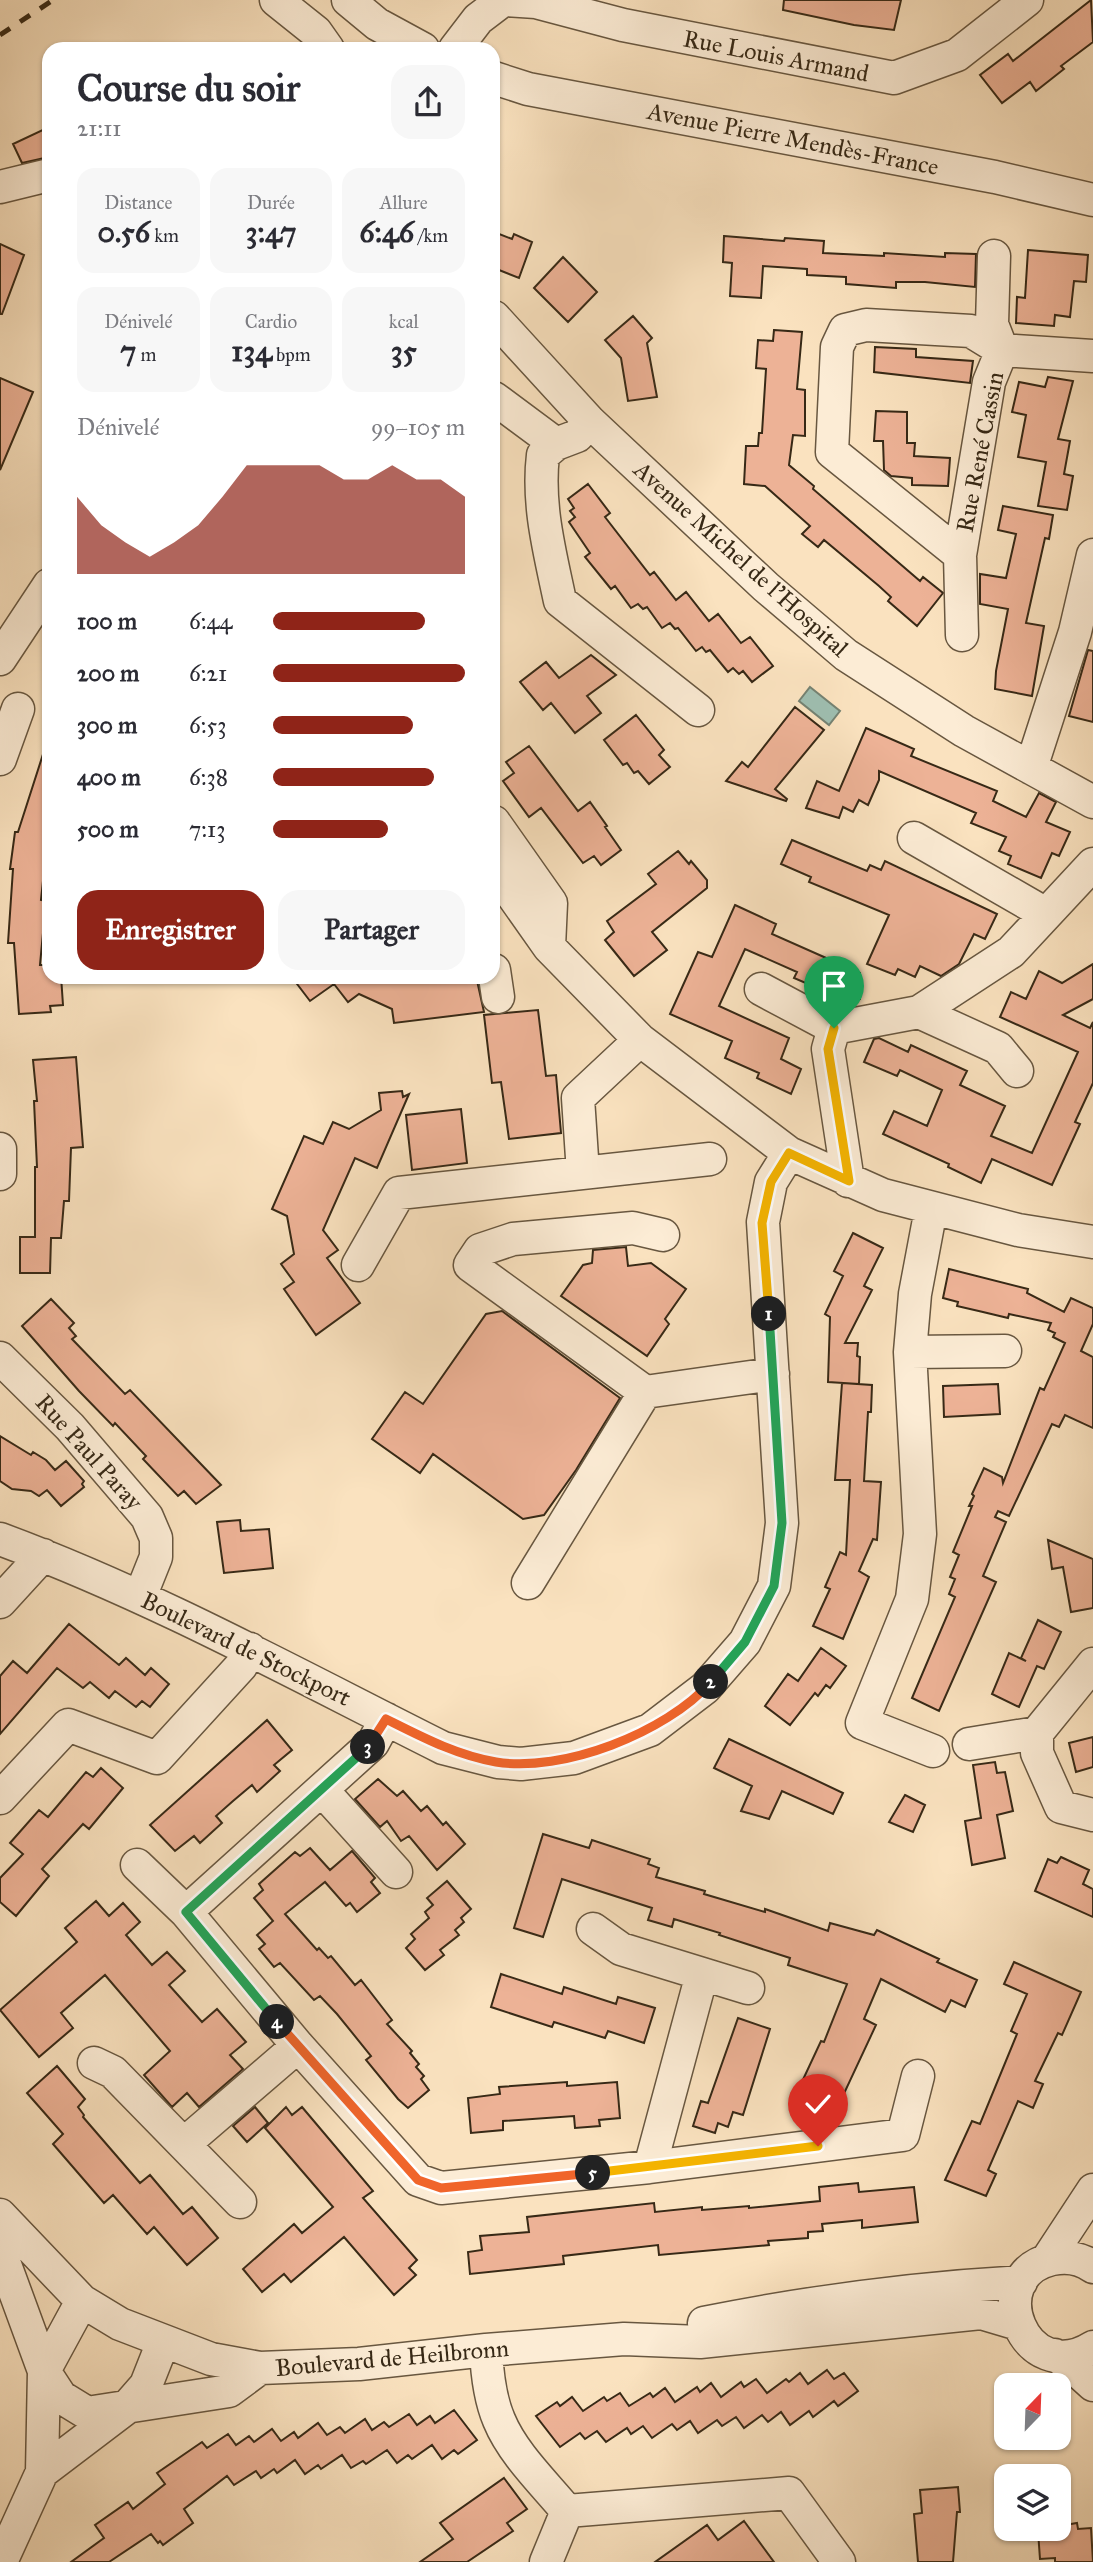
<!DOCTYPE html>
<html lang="fr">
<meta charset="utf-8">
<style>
:root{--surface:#fff;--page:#f7f7f7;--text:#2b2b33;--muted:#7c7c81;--accent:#8f2418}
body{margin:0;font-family:"IM FELL Great Primer",serif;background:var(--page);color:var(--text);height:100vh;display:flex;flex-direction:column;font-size:26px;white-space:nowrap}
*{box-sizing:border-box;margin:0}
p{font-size:23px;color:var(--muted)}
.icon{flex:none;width:38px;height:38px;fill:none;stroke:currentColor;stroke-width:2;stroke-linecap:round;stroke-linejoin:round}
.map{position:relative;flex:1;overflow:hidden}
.panel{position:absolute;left:42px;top:42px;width:458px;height:942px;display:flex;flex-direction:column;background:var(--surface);border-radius:21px;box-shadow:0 2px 5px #0004}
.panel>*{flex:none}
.needle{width:46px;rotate:23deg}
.tools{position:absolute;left:994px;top:2373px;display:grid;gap:14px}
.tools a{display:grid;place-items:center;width:77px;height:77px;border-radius:14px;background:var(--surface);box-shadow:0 2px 5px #0004;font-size:35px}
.pin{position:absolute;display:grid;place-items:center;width:60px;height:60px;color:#fff;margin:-72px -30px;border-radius:50% 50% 50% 0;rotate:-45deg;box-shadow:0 0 7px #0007}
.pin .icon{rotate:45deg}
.km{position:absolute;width:35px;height:35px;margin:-18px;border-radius:50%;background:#222;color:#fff;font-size:19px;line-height:35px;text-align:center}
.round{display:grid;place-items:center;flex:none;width:74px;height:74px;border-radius:21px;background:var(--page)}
.head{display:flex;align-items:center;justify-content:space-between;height:119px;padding:0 35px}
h1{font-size:38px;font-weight:800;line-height:52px}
.stats{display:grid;grid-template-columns:repeat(3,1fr);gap:10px;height:119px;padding:7px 35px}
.stats div{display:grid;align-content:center;border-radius:18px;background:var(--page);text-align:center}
.stats b{font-size:30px;font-weight:800}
.stats small{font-size:19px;font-weight:400}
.stats p{font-size:19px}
.chart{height:196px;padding:14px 35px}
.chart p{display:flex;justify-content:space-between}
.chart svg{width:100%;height:126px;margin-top:7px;fill:var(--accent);opacity:.7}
.action{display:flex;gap:14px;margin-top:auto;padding:14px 35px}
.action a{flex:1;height:80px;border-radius:21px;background:var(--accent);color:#fff;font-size:28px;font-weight:800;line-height:80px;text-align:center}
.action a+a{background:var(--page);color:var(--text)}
ul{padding:0 35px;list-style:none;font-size:23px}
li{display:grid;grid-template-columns:112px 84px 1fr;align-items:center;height:52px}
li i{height:18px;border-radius:9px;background:var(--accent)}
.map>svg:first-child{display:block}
</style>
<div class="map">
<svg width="1093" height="2562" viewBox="0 0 1093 2562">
<rect width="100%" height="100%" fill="#fae2bf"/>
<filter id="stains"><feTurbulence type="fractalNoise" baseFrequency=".00286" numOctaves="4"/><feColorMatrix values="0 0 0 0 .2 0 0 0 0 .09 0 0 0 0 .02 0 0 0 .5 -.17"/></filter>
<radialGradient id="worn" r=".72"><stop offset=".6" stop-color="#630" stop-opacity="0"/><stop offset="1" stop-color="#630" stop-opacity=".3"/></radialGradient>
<path fill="#9ebeb0" stroke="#758272" stroke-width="2" d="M810 687 840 711 829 725 799 701Z"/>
<path fill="#edb296" stroke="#372916" stroke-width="2" d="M784 0H901L894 30 854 25 783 10Z
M1091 0 1093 42 1061 66 1064 69 1036 91 1030 82 1002 103 980 75 1008 54 1013 61Z
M49 127V157L22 163 13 144Z
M494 232 512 239 514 234 532 242 519 278 494 268Z
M724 236 784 241 785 238 824 241 823 253 884 256V253L945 257V253L976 254 975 287 925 282H896V288L846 284V277L807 275V269L763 266 761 298 730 296 732 263 723 262Z
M0 244 24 255 2 314H0Z
M1028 250 1088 255 1086 282 1074 281 1070 317 1055 315 1054 326 1016 323 1017 297 1025 298Z
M563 257 597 292 568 322 534 288Z
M633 316 652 338 647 343 657 397 628 401 621 358 605 340Z
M774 330 802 332 797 389 805 390V436L793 435 789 465 814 486 813 489 920 581 923 577 943 593 917 626 888 601 891 597 879 586 824 540 818 547 802 534 810 526 765 486 744 484 746 446H758L759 433H762L766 369 756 368 758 340 773 341Z
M875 347 916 349V357L973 361 970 383 874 372Z
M1048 377 1073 381 1058 439 1070 441 1064 474 1073 476 1067 510 1038 506 1046 462 1018 457 1026 415 1012 412 1019 382 1045 387Z
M0 378 33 392 0 470Z
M876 411 907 412V443H915L914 456 950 458 948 486 912 485V478L891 476 884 470 883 441H874Z
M588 484 610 513 605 517 650 575 654 572 676 600 686 592 709 621 718 614 741 643 750 637 773 666 752 682 743 671 739 674 733 668 728 672 710 650 706 652 702 647 696 651 678 628 675 629 670 623 662 628 647 607 643 609 638 604 631 608 615 586 611 589 585 557 590 553 569 522 575 517 570 511 574 508 568 499Z
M1003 506 1053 515 1049 539 1045 538 1026 623 1044 626 1032 696 995 689 996 671 1008 609 980 604V574L1006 578 1016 534 998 530Z
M1088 650 1093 651V722L1069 716Z
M591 655 616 675 587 696 601 713 575 733 551 703 543 710 520 682 546 662 559 678Z
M795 707 824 730 775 789 787 799 786 801 726 781 742 762 748 767Z
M636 715 664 750 659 755 670 767 649 784 638 771 634 773 627 763 623 765 604 740Z
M866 728 914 749 911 756 997 791 993 801 1026 817 1039 793 1056 802 1046 822 1070 832 1059 856 1052 853 1041 878 1008 864 1011 856 999 851 1006 837 971 823 976 813 879 771V780L868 805 859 800 853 812 843 807 839 818 806 808 817 781 839 791Z
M529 746 578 811 590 802 607 826 605 827 621 850 601 865 594 856 583 863 541 808 529 817 503 781 514 773 506 762Z
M45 748 49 749V824L41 900 46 901 40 965H49V976H61L63 1005 50 1006 51 1012 19 1014 14 943H8L13 869H10L15 832H18Z
M792 840 867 871 870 865 881 870 885 861 997 914 985 939 974 934 959 964 941 976 920 966 915 977 898 969 895 975 867 964 889 915 809 882 811 877 781 864Z
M678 851 689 864 691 861 707 880V888L652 932 667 950 634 976 605 940 614 932 607 921 656 884 648 874Z
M735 905 776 924 772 934 860 973V999H843L794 978 797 972 745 949 719 1006 789 1038 781 1059 801 1069 791 1094 757 1078 759 1073 725 1058 732 1041 670 1014 698 952 712 957Z
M1093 964V999L1063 1015 1090 1028 1093 1022V1083L1075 1122 1080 1124 1052 1185 992 1159 981 1183 948 1167 949 1164 883 1134 894 1111 927 1126 942 1090 900 1070 897 1076 864 1062 874 1039 879 1038 908 1052 911 1045 967 1071 960 1085 1005 1106 991 1136 1032 1153 1078 1052 1000 1017 1011 992 1026 999 1039 971 1062 983Z
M291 976H476L484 1012 394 1023 392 1009 359 994 348 1002 334 984 310 1001Z
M538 1010 546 1076 556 1075 561 1133 509 1139 501 1082 492 1083 484 1015Z
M76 1057 83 1147 71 1148 69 1201H64L61 1238H51L50 1273H20V1237H35V1167H37L34 1101H37L33 1060Z
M402 1091 403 1097 409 1094 377 1168 355 1158 323 1230 338 1250 327 1258 360 1303 316 1335 284 1289 294 1282 281 1264 294 1254 287 1216 272 1209 304 1136 323 1144 333 1122 349 1129 381 1110 379 1093Z
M461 1109 467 1163 412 1170 406 1115Z
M853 1233 883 1248 864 1286 872 1290 845 1343H858L857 1356 860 1357 859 1384 828 1382 830 1317 825 1314 843 1276 834 1271Z
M626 1247 628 1266 651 1263 686 1289 665 1319 669 1324 647 1356 561 1296 583 1265 592 1263 593 1250Z
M949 1269 1028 1289 1027 1293 1064 1312 1071 1298 1093 1308V1324L1081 1351 1093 1357V1428L1065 1415 1059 1427 1052 1424 1009 1516 998 1511 995 1517 1006 1522 983 1576 996 1582 939 1711 912 1698 955 1597 949 1594 955 1579 950 1577 959 1555 953 1552 972 1506H969L974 1496 972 1494 984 1468 1002 1477 1003 1483 1040 1388 1044 1390 1065 1343 1053 1337 1055 1333 1048 1330 1051 1323 1009 1314 1008 1318 983 1312 957 1306 958 1302 943 1298Z
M51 1299 74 1323 69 1328 76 1336 72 1339 125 1394 130 1390 221 1485 196 1504 184 1491 178 1496 143 1459 146 1456 115 1423 113 1426 79 1391 22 1326Z
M502 1311 620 1398 576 1470 544 1515 523 1519 433 1454 420 1473 372 1439 405 1392 423 1404 486 1314Z
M842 1383 872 1385 871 1412H868L864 1481 881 1482 877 1540 873 1539 859 1571 869 1577 843 1639 813 1626 830 1589 825 1587 840 1552 846 1555 850 1480H835Z
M998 1384 1000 1414 944 1417 943 1386Z
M0 1436 31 1455 33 1452 46 1460 55 1470 66 1461 84 1481 82 1484 84 1487 61 1506 47 1490 39 1496 31 1491 12 1489 0 1481Z
M240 1520 241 1531 269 1529 273 1568 224 1573 217 1522Z
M1048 1540 1093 1559V1608L1071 1612 1063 1567 1052 1569Z
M1038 1620 1061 1632 1044 1669 1037 1666 1019 1707 992 1694 1009 1653 1026 1661 1021 1658Z
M69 1624 119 1665 126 1658 145 1675 151 1668 169 1684 150 1707 142 1701 136 1707 115 1691 109 1698 90 1682 83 1688 57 1668 0 1734V1676L13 1661 27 1673Z
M821 1648 846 1666 830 1688 826 1685 818 1696 815 1693 790 1725 765 1706 788 1674 798 1681Z
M267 1720 292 1750 274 1765 280 1771 257 1792 252 1785 233 1801 216 1816 222 1823 200 1843 194 1836 175 1851 150 1825Z
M1093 1737V1767L1076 1772 1069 1743Z
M729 1739 843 1793 833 1814 782 1791 769 1819 741 1811 752 1786 714 1768Z
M995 1762 997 1773 1005 1772 1013 1811 997 1815 1005 1858 972 1865 965 1821 981 1818 973 1765Z
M101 1768 123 1788 89 1829 83 1824 42 1869 49 1876 16 1916 0 1902V1878L23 1854 10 1843 39 1810 48 1817 86 1772 93 1777Z
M378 1779 397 1796 403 1791 421 1811 427 1806 443 1825 446 1822 465 1844 437 1870 409 1836 401 1841 387 1821 380 1827 355 1799Z
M905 1795 925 1805 913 1832 889 1822Z
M543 1834 589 1848 592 1840 650 1859 648 1864 659 1868 656 1877 705 1891 704 1894 765 1912V1909L828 1931 830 1923 874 1935 877 1930 939 1959 937 1962 977 1980 965 2007 951 2000 945 2012 881 1979 864 2019 876 2025 834 2115 813 2104 811 2109 793 2101 821 2041 824 2042 847 1984 788 1965 790 1958 719 1935 720 1933 674 1919 672 1927 648 1920 652 1908 562 1879 543 1937 514 1928Z
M310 1848 330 1870 352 1851 375 1878 371 1882 380 1893 357 1912 350 1903 346 1906 325 1882 285 1914 317 1950 319 1948 328 1958 331 1956 355 1985 361 1980 392 2020 387 2024 412 2051 410 2053 419 2064 416 2067 424 2076 421 2079 429 2090 408 2108 398 2099 366 2060 371 2056 337 2014 320 1996 314 2000 280 1963 274 1967 259 1949 265 1944 257 1935 273 1921 254 1898 263 1890 259 1884 295 1852 300 1856Z
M1061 1857 1089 1870 1083 1884 1093 1889V1917L1035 1891 1048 1859 1057 1863Z
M447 1881 471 1909 461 1918 464 1922 455 1930 459 1935 440 1950 444 1955 425 1970 406 1948 415 1939 411 1934 429 1918 425 1912 433 1905 427 1898Z
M96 1901 109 1916 123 1903 140 1922 126 1935 152 1965 167 1952 185 1971 169 1985 202 2022 217 2009 246 2042 230 2055 243 2069 199 2107 187 2093 172 2107 144 2075 170 2051 105 1975 61 2013 73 2028 39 2057 0 2010 77 1942 65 1928Z
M1014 1962 1081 1992 1062 2035 1058 2033 1035 2081 1043 2084 1033 2108 1018 2101 988 2170 996 2174 986 2196 945 2180 972 2121 980 2124 1017 2034 1011 2031 1027 1994 1004 1984Z
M501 1974 562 1994 564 1987 616 2004 618 1997 655 2008 644 2043 608 2031 605 2038 554 2022 552 2027 491 2007Z
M738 2018 770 2029 743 2115 733 2112 728 2127 718 2123 715 2133 693 2126 701 2101 708 2103Z
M57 2066 85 2099 78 2107 84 2115 83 2117 140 2183 150 2175 183 2214 192 2207 218 2238 187 2265 154 2227 147 2234 113 2195 104 2203 53 2144 63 2134 27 2093Z
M567 2082V2086L617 2082 620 2118 599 2120 600 2126 575 2128 574 2116 503 2121V2130L471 2133 468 2098 500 2094 499 2087Z
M255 2107 268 2123 247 2142 233 2126Z
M286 2107 292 2115 302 2107 373 2191 363 2198 417 2260 409 2268 416 2275 394 2295 344 2237 291 2282 284 2274 262 2292 243 2269 294 2224 302 2233 333 2207 265 2128Z
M858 2183 859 2192 914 2187 918 2222 862 2228V2220L822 2224 823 2231 808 2232V2238L768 2241 769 2245 659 2255 658 2245 563 2256 564 2264 470 2274 468 2252 482 2250 480 2236 529 2232 527 2217 654 2203 655 2212 702 2207V2210L749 2206V2208L820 2201 819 2187Z
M827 2370 834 2379 844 2373 858 2391 838 2406 834 2401 813 2417 809 2411 790 2425 781 2412 768 2422 762 2415 744 2428 736 2417 722 2426 717 2420 698 2433 690 2421 677 2430 672 2424 652 2438 643 2426 631 2434 627 2428 606 2442 597 2431 585 2439 580 2433 560 2447 536 2416 557 2402 560 2406 572 2397 583 2411 604 2397 607 2401 620 2393 629 2406 650 2393 653 2397 665 2388 675 2402 697 2387 700 2392 711 2383 721 2397 741 2382 744 2387 756 2379 767 2393 786 2379 789 2382 800 2373 808 2384Z
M454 2410 477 2440 458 2454 454 2450 442 2459 432 2445 412 2459 408 2455 397 2463 387 2450 366 2464 363 2461 351 2468 342 2455 321 2469 318 2465 305 2474 295 2460 277 2473 274 2469 261 2478 256 2471 234 2485 227 2476 184 2509 193 2523 163 2545 160 2541 158 2543 151 2534 109 2562H71L104 2538 95 2525 128 2502 133 2509 165 2484 157 2473 202 2442 207 2448 228 2434 236 2445 249 2436 254 2442 272 2429 281 2441 294 2432 298 2438 318 2423 327 2435 340 2427 345 2433 365 2419 372 2430 384 2422 389 2427 409 2414 417 2425 430 2416 435 2423Z
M504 2478 527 2509 507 2523 513 2531 467 2562H420L453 2539 440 2523Z
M958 2487 960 2512H957L953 2562H918L914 2514 922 2513 920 2490Z
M744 2521 774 2562H655L707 2525 718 2540Z
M1077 2523 1078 2529 1091 2528 1093 2562H1055V2558L1040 2559 1038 2531 1059 2529V2526Z"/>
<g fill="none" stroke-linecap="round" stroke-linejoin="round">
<g stroke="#685740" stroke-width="35">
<path id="minor" d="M276 0 316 32 328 49
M348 0 377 24 423 49
M506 0 536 2 623 25 894 78 957 55 1027 0
M455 49 478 19 503 0
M494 78 528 89 995 177 1093 200
M0 187 49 175
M494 317 590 422 766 587 846 655 964 731 1093 802
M494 398 556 444
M590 422 577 436 556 444 543 455C537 505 550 553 560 601L698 710
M960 555 989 382 1002 350 992 324 994 256
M962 635 960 555 832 452 837 347 845 330 866 325 971 331 1002 350 1093 356
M0 659 49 585
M0 759 18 709
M1031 768 1075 632 1093 555
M494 822 551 903 549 947
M914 838 1046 914
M494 869 549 947 640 1040 789 1153 883 1195 1018 1230 1093 1242
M494 970 498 997
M761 989 834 1028
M919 1012 998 1048 1017 1071
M0 1149V1174
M583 1173 578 1098 640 1040
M848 1181 828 1049 834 1028 919 1012 1011 952 1093 864
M931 1209 915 1294 910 1352 920 1534 912 1599 862 1723 933 1751
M358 1265 399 1193 710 1159
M910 1352 1005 1351
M0 1358 70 1427 147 1517 156 1538V1557L140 1597
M645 1392 470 1265 480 1250 513 1239 633 1228 663 1235
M0 1539C154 1596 297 1675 443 1748L498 1762 521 1764 574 1758 650 1730 705 1688 745 1642 774 1586 782 1523 763 1222 771 1182 789 1153
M528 1583 645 1392 773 1374
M0 1602 43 1555
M1093 1664 1037 1733V1753L1061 1807 1093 1815
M969 1744 1037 1733
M322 1790 396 1872
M0 1798 68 1725 157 1758 241 1666 250 1649
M137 1865 186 1912 298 2046 418 2180 441 2188 650 2167 903 2135 918 2076
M186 1912 373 1743 386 1719
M593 1929 621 1949 748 1988
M94 2063 113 2072 240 2202
M184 2144 298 2046
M650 2167 702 1974
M0 2215 82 2301 120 2324 211 2359 260 2368 359 2364 486 2350 624 2339 700 2342 981 2313 1018 2324
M0 2251 44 2371 61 2397 87 2413 229 2391 260 2368
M1047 2260 1093 2190
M1093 2267C1081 2258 1066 2256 1052 2259 980 2276 1024 2390 1093 2347
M82 2301 44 2371 42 2472 125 2409 146 2385 163 2342
M704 2323C808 2302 915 2288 1021 2282
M486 2350C487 2373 490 2399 499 2420 513 2454 544 2483 567 2511L546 2562
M1055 2355 1072 2366 1093 2385
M567 2511 789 2493 839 2562
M1 2562 42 2472"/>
</g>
<use href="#minor" stroke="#fcecd5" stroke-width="32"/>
<path stroke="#372916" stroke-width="5" stroke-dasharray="12 12" stroke-linecap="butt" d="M0 35 53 0"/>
</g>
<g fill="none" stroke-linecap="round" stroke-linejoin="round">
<g stroke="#fff" stroke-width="14">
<path id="split-1" d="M769 1314 762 1223 771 1182 789 1153 849 1181 828 1049 834 1028"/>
</g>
<g stroke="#fff" stroke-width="14">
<path id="split-2" d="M711 1682 745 1642 774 1586 782 1523 769 1314"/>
</g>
<g stroke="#fff" stroke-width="14">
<path id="split-3" d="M368 1747 386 1719C422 1737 456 1755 496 1762 562 1773 666 1733 711 1682"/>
</g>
<g stroke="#fff" stroke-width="14">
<path id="split-4" d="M277 2022 186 1912 368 1747"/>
</g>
<g stroke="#fff" stroke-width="14">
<path id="split-5" d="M277 2022 418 2180 441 2188 593 2173"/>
</g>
<g stroke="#fff" stroke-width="14">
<path id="split-6" d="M593 2173 818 2146"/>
</g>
<use href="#split-1" stroke="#f5b400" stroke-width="9"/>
<use href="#split-2" stroke="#22a559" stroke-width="9"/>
<use href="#split-3" stroke="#f0652b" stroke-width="9"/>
<use href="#split-4" stroke="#22a559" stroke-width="9"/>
<use href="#split-5" stroke="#f0652b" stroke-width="9"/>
<use href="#split-6" stroke="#f5b400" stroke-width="9"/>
</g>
<g text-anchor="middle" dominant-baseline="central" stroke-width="5" stroke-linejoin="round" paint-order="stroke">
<g font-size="24" fill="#372916" stroke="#fcecd5">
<text transform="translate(776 56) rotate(11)">Rue Louis Armand</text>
<text transform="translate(793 139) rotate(11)">Avenue Pierre Mendès-France</text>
<text transform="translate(980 452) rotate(-79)">Rue René Cassin</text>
<text transform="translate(741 559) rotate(42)">Avenue Michel de l'Hospital</text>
<text transform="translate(89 1452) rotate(48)">Rue Paul Paray</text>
<text transform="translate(246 1649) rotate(26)">Boulevard de Stockport</text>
<text transform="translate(392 2358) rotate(-5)">Boulevard de Heilbronn</text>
</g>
</g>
<rect width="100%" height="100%" filter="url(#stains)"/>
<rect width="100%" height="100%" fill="url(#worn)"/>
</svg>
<div class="tools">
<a><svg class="needle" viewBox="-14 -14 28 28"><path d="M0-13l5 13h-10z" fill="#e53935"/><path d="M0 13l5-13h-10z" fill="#7c7c81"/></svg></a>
<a><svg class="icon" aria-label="layers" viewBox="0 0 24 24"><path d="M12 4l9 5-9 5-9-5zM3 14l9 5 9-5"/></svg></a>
</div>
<div class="pin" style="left:834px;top:1028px;background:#1e9e55"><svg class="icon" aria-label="arrive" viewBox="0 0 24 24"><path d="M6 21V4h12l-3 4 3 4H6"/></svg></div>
<div class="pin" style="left:818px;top:2146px;background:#d93025"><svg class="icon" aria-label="check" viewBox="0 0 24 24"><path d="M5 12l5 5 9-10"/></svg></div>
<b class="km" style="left:769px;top:1314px">1</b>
<b class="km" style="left:711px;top:1682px">2</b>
<b class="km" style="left:368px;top:1747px">3</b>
<b class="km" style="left:277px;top:2022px">4</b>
<b class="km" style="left:593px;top:2173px">5</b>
<section class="panel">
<div class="head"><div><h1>Course du soir</h1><p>21:11</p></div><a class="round"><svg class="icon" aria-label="share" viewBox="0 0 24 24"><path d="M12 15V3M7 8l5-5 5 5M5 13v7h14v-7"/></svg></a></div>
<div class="stats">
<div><p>Distance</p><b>0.56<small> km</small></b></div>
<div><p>Durée</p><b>3:47</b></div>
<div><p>Allure</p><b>6:46<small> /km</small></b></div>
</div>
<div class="stats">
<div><p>Dénivelé</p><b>7<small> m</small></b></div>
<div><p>Cardio</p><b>134<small> bpm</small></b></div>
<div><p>kcal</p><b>35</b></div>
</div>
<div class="chart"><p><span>Dénivelé</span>99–105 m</p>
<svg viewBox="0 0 160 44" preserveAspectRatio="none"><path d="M0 44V17L10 27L20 33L30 38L40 33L50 27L60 17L70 6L80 6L90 6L100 6L110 11L120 11L130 6L140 11L150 11L160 17V44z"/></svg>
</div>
<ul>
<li><b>100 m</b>6:44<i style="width:79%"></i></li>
<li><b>200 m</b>6:21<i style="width:100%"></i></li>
<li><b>300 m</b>6:53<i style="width:73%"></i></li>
<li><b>400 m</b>6:38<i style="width:84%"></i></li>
<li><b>500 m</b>7:13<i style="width:60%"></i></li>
</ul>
<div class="action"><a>Enregistrer</a><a>Partager</a></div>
</section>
</div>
